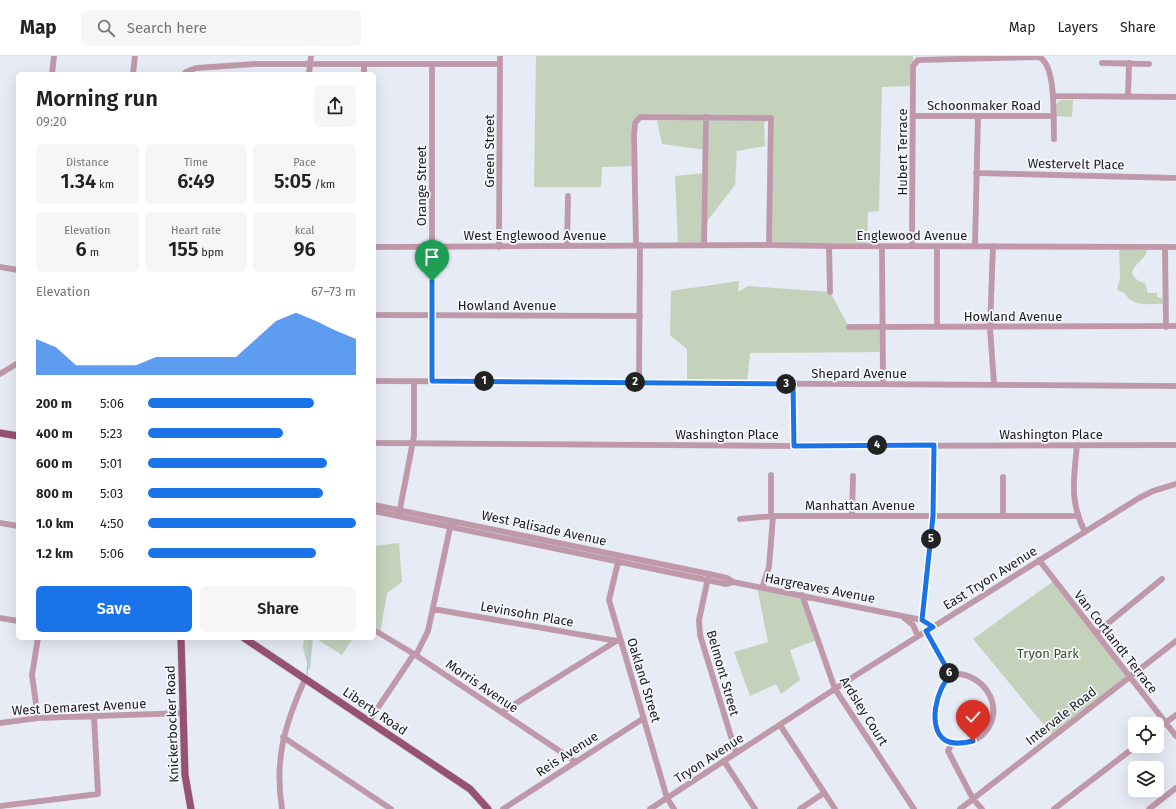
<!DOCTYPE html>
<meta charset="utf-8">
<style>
:root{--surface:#fff;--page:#f6f6f6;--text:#222;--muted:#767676;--line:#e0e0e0;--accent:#1a73e8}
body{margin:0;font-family:"Fira Sans",sans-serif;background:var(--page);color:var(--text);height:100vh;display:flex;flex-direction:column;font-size:15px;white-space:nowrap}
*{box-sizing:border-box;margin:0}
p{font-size:13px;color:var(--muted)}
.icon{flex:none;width:22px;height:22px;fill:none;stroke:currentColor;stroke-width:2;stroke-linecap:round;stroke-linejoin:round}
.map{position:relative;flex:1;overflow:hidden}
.drawer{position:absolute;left:16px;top:16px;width:360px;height:568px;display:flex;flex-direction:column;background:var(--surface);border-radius:6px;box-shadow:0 4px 16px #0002}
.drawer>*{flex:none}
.fabs{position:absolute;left:1128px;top:661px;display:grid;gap:8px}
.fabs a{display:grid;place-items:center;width:36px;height:36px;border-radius:6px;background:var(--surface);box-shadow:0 4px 16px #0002;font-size:20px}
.pin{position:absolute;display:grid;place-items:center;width:34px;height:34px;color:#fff;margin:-41px -17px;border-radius:50% 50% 50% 0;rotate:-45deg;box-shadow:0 0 4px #0007}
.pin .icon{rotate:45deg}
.km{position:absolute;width:20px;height:20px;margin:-10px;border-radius:50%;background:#222;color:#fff;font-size:11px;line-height:20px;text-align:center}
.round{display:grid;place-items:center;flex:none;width:42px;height:42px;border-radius:6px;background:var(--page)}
.summary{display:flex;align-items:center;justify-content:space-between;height:68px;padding:0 20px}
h1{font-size:22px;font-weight:600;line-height:30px}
.stats{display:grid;grid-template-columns:repeat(3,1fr);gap:6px;height:68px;padding:4px 20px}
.stats div{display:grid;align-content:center;border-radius:6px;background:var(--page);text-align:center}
.stats b{font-size:20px;font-weight:600}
.stats small{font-size:11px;font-weight:400}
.stats p{font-size:11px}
.chart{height:112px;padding:8px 20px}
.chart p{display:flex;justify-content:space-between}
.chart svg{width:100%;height:72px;margin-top:4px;fill:var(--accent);opacity:.7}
.cta{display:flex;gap:8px;margin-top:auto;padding:8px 20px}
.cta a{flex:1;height:46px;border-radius:6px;background:var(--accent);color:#fff;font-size:16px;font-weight:600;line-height:46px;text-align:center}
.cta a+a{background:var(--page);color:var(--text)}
ul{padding:0 20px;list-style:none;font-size:13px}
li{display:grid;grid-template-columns:64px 48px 1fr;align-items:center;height:30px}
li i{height:10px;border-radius:5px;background:var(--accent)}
header{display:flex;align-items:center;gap:24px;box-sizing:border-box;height:56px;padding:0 20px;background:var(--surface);border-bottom:1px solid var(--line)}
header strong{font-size:19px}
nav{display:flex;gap:22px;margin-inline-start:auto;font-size:14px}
.search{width:280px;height:36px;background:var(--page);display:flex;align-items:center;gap:10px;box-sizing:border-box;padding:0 14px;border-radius:6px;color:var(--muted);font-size:15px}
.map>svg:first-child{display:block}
</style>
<header>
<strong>Map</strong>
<div class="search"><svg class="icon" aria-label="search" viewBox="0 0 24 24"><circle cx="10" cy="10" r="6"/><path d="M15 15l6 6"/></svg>Search here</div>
<nav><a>Map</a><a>Layers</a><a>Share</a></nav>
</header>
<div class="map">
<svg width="1176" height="753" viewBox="0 0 1176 753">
<rect width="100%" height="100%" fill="#e6ebf6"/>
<path fill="#c4d2bb" d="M536 0H913V30L882 31 879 155 868 156 867 190 769 189 770 62 764 67 765 90 737 95 735 129 708 164 704 189H678L675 120 705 117 706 94 662 88 656 60 637 64 635 110 602 111 601 131H534Z
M1061 44H1073L1072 61 1055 60V49Z
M1119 191H1148C1146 205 1134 206 1132 218L1138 225 1145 227 1148 237H1157V241L1166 243V248C1153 247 1143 251 1131 244 1125 241 1128 237 1119 235L1117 233 1120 223Z
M739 225 738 236 748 230 830 236 849 271 883 270V296L750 297 747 327 687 326V293L670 279 671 235Z
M399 487 402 526 387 537 380 578 374 574V490Z
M1055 524 1130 621 1053 680 973 583Z
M757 531 802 539 817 584 790 594 800 624 781 638 776 628 750 640 734 596 768 586Z
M304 582H313L310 614 308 612 303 591Z
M315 582H353L342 599Z"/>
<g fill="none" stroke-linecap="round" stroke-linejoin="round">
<path stroke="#a3cae6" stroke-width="1.5" d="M307 618 310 582"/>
<g stroke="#c1c6cf" stroke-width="6">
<path id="minor" d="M1102 7 1149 8
M52 18 54 0
M133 18 135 0
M184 18 186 16 196 12 255 8H500
M309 18 311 0
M364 18V8
M1053 40 1176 41
M1128 41 1129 7
M913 60H1054
M976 117 1176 122
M636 189 634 78 635 67 640 61 771 62 769 189
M704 189 706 61
M567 190 568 140
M829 190 830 236
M882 190 883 328
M912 190 913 10 918 4 1039 1C1057 9 1053 65 1054 83
M975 190 978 60
M993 190 990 272 994 328
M374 191 769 189 829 190 1176 191
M499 191 500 0
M937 191V271
M1165 191 1166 271
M0 211 18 214
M374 259 640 260
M849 271 1176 270
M0 318 18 307
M374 325 1176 330
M432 325V8
M639 326 640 189
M793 328 794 390
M374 387 794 390 1176 389
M1077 389C1074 422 1069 445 1085 476
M1003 421V460
M374 449 709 518 727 522 733 526 922 564 933 571
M374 455 726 528 733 526
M399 458 414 380V325
M771 460V419
M852 460 853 420
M740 463 773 460H1077
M0 467 18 470
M619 502 609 544 667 742 674 753
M1039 504 1176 680
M708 522 699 564 700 579 736 697
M762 532 769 511 773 460
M802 539 835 633 914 753
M433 553 617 585
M903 561 913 569 918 580
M0 562 18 565
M922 564 933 460 934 389
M374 574 414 598 576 706
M926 575 951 620
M1096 577 1162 523
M38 582 32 619 38 662
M416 599 428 575 451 467
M960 618C987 622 1004 653 986 675 980 683 971 686 962 687 956 687 949 687 944 684 927 671 935 621 960 618Z
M502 656 618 584
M369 665 414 598
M0 667 38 662 184 657
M780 669 835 753
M1157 673 1176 659
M283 681 391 753
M952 687 948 695 973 743 982 753
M724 705 755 753
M0 750 98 738 94 660
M282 753C274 703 285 668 305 623
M503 753 644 662
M650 753 861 616 1139 442 1153 435 1176 428
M800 753 824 737
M960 753 1176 585
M1054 753 1136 690
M1149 753 1176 732"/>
</g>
<g stroke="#c1c6cf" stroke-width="8">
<path id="major" d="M0 377 18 380
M181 582 185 719 191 753
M244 582 470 733 488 753"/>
</g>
<use href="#minor" stroke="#c098a9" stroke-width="5.5"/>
<use href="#major" stroke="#975272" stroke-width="7"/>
</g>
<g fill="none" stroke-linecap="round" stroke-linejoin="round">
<g stroke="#fff" stroke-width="8">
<path id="route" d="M432 225V325L793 328 794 390 934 389 933 460 922 564 933 571 926 575 951 620C936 631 927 673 945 684 953 689 964 687 973 685"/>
</g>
<use href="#route" stroke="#1a73e8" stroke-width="5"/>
</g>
<g text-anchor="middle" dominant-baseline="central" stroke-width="3.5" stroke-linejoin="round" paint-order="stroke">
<g font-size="13" fill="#1b1c20" stroke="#f6f8fd">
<text x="984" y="49">Schoonmaker Road</text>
<text transform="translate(489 95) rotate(-90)">Green Street</text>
<text transform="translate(902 96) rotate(-90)">Hubert Terrace</text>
<text transform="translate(1076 108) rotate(1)">Westervelt Place</text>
<text transform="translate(421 130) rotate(-90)">Orange Street</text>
<text x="535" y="179">West Englewood Avenue</text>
<text x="912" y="179">Englewood Avenue</text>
<text x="507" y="249">Howland Avenue</text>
<text x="1013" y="260">Howland Avenue</text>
<text x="859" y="317">Shepard Avenue</text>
<text x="727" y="378">Washington Place</text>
<text x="1051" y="378">Washington Place</text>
<text x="860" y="449">Manhattan Avenue</text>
<text transform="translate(544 472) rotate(12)">West Palisade Avenue</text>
<text transform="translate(990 522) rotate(-32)">East Tryon Avenue</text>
<text transform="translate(820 532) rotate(11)">Hargreaves Avenue</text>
<text transform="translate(527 558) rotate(10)">Levinsohn Place</text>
<text transform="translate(1116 586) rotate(52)">Van Cortlandt Terrace</text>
<text transform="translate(723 617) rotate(74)">Belmont Street</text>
<text transform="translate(644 624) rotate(73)">Oakland Street</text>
<text transform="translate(482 630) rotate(34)">Morris Avenue</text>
<text transform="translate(79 651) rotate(-3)">West Demarest Avenue</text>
<text transform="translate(375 655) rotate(34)">Liberty Road</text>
<text transform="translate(864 655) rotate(58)">Ardsley Court</text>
<text transform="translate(1061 660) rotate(-38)">Intervale Road</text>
<text transform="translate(172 668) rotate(-92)">Knickerbocker Road</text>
<text transform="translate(567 698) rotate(-33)">Reis Avenue</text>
<text transform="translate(709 702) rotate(-33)">Tryon Avenue</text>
</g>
<g font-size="13" fill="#385520" stroke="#f6f8fd">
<text x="1048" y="597">Tryon Park</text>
</g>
</g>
</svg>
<div class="fabs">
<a><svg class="icon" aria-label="locate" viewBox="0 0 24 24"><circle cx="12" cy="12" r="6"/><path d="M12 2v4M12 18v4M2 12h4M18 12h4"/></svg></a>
<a><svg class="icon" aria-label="layers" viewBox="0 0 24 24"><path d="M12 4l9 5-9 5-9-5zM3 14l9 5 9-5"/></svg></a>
</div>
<div class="pin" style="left:432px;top:225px;background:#1e9e55"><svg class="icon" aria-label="arrive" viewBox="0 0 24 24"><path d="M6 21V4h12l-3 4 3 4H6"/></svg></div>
<div class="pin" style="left:973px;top:685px;background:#d93025"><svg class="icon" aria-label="check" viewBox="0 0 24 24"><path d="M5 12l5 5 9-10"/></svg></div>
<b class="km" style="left:484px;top:325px">1</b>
<b class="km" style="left:635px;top:326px">2</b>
<b class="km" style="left:786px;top:328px">3</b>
<b class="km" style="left:877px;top:389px">4</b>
<b class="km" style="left:931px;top:483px">5</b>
<b class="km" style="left:949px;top:617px">6</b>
<section class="drawer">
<div class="summary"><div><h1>Morning run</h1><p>09:20</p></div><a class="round"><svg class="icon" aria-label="share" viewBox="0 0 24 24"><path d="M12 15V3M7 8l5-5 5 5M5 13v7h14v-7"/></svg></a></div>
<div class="stats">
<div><p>Distance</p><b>1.34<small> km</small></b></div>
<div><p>Time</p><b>6:49</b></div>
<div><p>Pace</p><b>5:05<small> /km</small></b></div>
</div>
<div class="stats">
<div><p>Elevation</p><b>6<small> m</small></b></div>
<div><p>Heart rate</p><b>155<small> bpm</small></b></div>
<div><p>kcal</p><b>96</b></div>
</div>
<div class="chart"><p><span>Elevation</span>67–73 m</p>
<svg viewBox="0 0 160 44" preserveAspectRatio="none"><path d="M0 44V22L10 27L20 38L30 38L40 38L50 38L60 33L70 33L80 33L90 33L100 33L110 22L120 11L130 6L140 11L150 17L160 22V44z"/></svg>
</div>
<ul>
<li><b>200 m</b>5:06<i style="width:80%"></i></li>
<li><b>400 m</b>5:23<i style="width:65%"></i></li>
<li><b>600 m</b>5:01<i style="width:86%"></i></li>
<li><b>800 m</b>5:03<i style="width:84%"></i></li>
<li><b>1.0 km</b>4:50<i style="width:100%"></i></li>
<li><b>1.2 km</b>5:06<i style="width:81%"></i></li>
</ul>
<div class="cta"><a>Save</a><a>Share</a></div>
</section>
</div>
